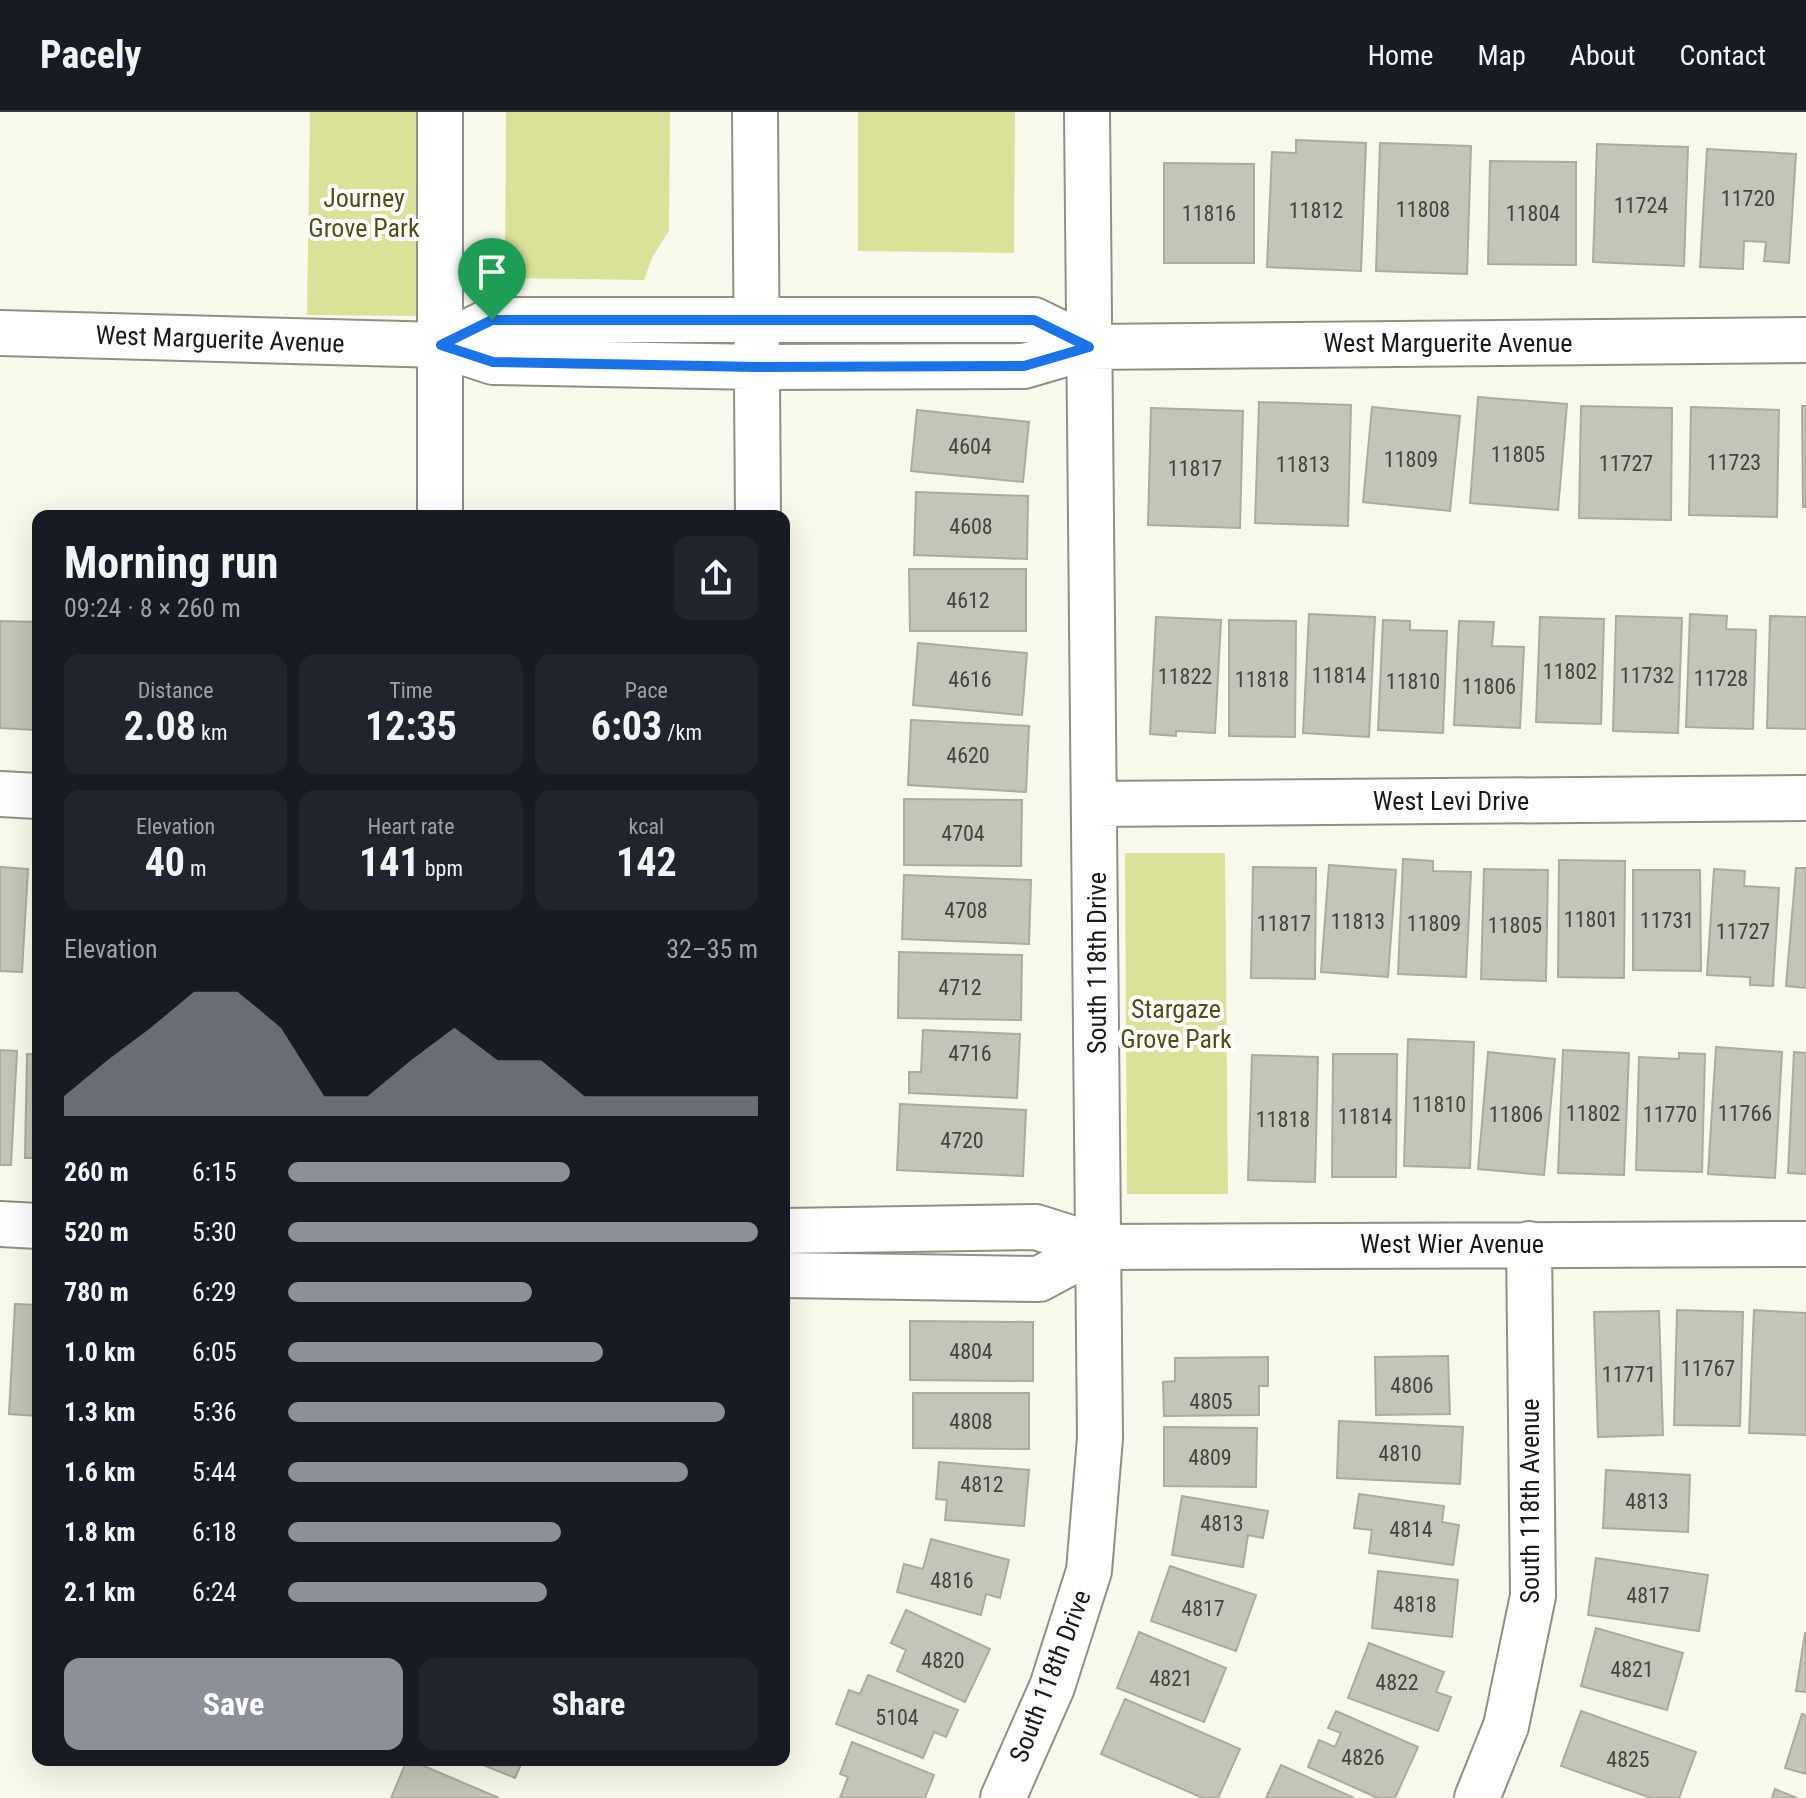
<!DOCTYPE html>
<meta charset="utf-8">
<style>
:root{--surface:#171b24;--page:#20242c;--text:#f1f3f6;--muted:#9ea1a6;--line:#363941;--accent:#8c9099}
body{margin:0;font-family:"Roboto Condensed",sans-serif;background:var(--page);color:var(--text);height:100vh;display:flex;flex-direction:column;font-size:30px;white-space:nowrap}
*{box-sizing:border-box;margin:0}
p{font-size:26px;color:var(--muted)}
.icon{flex:none;width:44px;height:44px;fill:none;stroke:currentColor;stroke-width:2;stroke-linecap:round;stroke-linejoin:round}
.map{position:relative;flex:1;overflow:hidden}
.panel{position:absolute;left:32px;top:398px;width:758px;height:1256px;display:flex;flex-direction:column;background:var(--surface);border-radius:16px;box-shadow:0 8px 32px #0002}
.panel>*{flex:none}
.pin{position:absolute;display:grid;place-items:center;width:68px;height:68px;color:#fff;margin:-82px -34px;border-radius:50% 50% 50% 0;rotate:-45deg;box-shadow:0 0 8px #0007}
.pin .icon{rotate:45deg}
.round{display:grid;place-items:center;flex:none;width:84px;height:84px;border-radius:16px;background:var(--page)}
.head{display:flex;align-items:center;justify-content:space-between;height:136px;padding:0 32px}
h1{font-size:44px;font-weight:700;line-height:60px}
.metrics{display:grid;grid-template-columns:repeat(3,1fr);gap:12px;height:136px;padding:8px 32px}
.metrics div{display:grid;align-content:center;border-radius:16px;background:var(--page);text-align:center}
.metrics b{font-size:40px;font-weight:700}
.metrics small{font-size:22px;font-weight:400}
.metrics p{font-size:22px}
.chart{height:224px;padding:16px 32px}
.chart p{display:flex;justify-content:space-between}
.chart svg{width:100%;height:144px;margin-top:8px;fill:var(--accent);opacity:.7}
.action{display:flex;gap:16px;margin-top:auto;padding:16px 32px}
.action a{flex:1;height:92px;border-radius:16px;background:var(--accent);color:#fff;font-size:32px;font-weight:700;line-height:92px;text-align:center}
.action a+a{background:var(--page);color:var(--text)}
ul{padding:0 32px;list-style:none;font-size:26px}
li{display:grid;grid-template-columns:128px 96px 1fr;align-items:center;height:60px}
li i{height:20px;border-radius:10px;background:var(--accent)}
header{display:flex;align-items:center;gap:48px;box-sizing:border-box;height:112px;padding:0 40px;background:var(--surface);border-bottom:2px solid var(--line)}
header strong{font-size:38px}
nav{display:flex;gap:44px;margin-inline-start:auto;font-size:28px}
.map>svg:first-child{display:block}
</style>
<header>
<strong>Pacely</strong>
<nav><a>Home</a><a>Map</a><a>About</a><a>Contact</a></nav>
</header>
<div class="map">
<svg width="1806" height="1686" viewBox="0 0 1806 1686">
<rect width="100%" height="100%" fill="#f8f9ec"/>
<path fill="#dce199" d="M310 0H418L419 204 307 203Z
M506 0H670L669 119 653 144 644 168 505 166Z
M858 0H1015L1014 141 858 139Z
M1125 741H1225L1228 1082H1127Z"/>
<path fill="#c4c5b8" stroke="#aaab9f" stroke-width="2" d="M1296 28 1366 31 1361 159 1267 155 1272 40 1296 41Z
M1380 31 1471 34 1467 162 1376 159Z
M1597 32 1688 35 1684 154 1593 150Z
M1707 37 1796 42 1789 151 1764 149 1766 130 1744 129 1743 157 1700 155Z
M1490 49 1576 50V153L1488 152Z
M1164 51 1254 52V151H1164Z
M1478 285 1567 292 1558 398 1470 391Z
M1259 290 1351 293 1348 414 1255 411Z
M1581 294 1672 296 1671 408 1579 406Z
M1802 294H1806V395H1803Z
M1372 295 1460 304 1450 399 1363 390Z
M1691 295 1779 298 1777 405 1689 403Z
M1151 296 1243 299 1240 416 1148 413Z
M917 298 1029 310 1023 370 911 359Z
M916 380 1028 384 1027 447 914 443Z
M909 457H1026V519H910Z
M1309 502 1375 505 1369 625 1303 621Z
M1690 502 1727 504 1726 517 1756 518 1753 617 1686 615Z
M1616 504 1682 506 1678 621 1613 619Z
M1770 504 1806 505V617L1767 616Z
M1156 505 1221 508 1215 621 1176 619V624L1150 622Z
M1540 505 1604 507 1601 612 1536 610Z
M1229 508 1296 509 1295 625 1229 624Z
M1383 508 1410 509V518L1447 519 1443 621 1378 618Z
M0 509 38 510 35 618 0 616Z
M1459 509 1494 510 1492 534 1524 535 1520 616 1454 613Z
M918 531 1027 541 1022 603 913 593Z
M911 608 1029 614 1026 680 908 673Z
M904 687 1022 688 1021 754 904 753Z
M1403 747 1433 749V759L1471 760 1466 865 1398 862Z
M1559 748 1625 749 1624 866 1558 865Z
M1329 753 1396 758 1388 865 1321 860Z
M0 755 28 757 22 860 0 859Z
M1253 755 1316 756 1315 867 1251 866Z
M1796 756H1806V876L1786 874Z
M1484 757 1548 758 1546 869 1481 867Z
M1714 757 1745 759 1744 774 1779 776 1773 874 1750 873V865L1707 863Z
M1633 758H1700L1701 859 1633 858Z
M904 763 1031 768 1029 832 902 827Z
M899 840 1022 843 1021 908 898 906Z
M923 918 1020 922 1017 986 909 981V960H921Z
M1408 927 1474 930 1470 1056 1404 1054Z
M1716 935 1782 940 1775 1066 1708 1062Z
M0 938 17 939 11 1053H0Z
M1563 938 1629 941 1624 1063 1558 1061Z
M1488 940 1555 947 1544 1063 1478 1057Z
M1794 940 1806 941V1062L1788 1061Z
M1679 941 1705 942 1702 1060 1636 1058 1639 945 1679 947Z
M27 942H38V1046H25Z
M1333 942H1397L1396 1065H1332Z
M1252 943 1318 945 1315 1070 1248 1068Z
M900 992 1026 998 1023 1064 897 1058Z
M15 1192 38 1193V1304L9 1302Z
M1677 1198 1743 1200 1740 1314 1674 1313Z
M1754 1198 1806 1201V1323L1749 1321Z
M1659 1199 1663 1323 1598 1325 1594 1200Z
M910 1209 1033 1210V1269L910 1268Z
M1448 1244 1450 1302 1376 1303 1375 1245Z
M1268 1245V1274H1259V1303L1164 1304 1163 1270 1175 1269V1246Z
M913 1281H1029V1337L913 1336Z
M1339 1309 1463 1315 1460 1372 1337 1366Z
M1164 1315 1257 1316 1256 1375 1164 1374Z
M939 1350 1029 1358 1024 1414 945 1408 947 1388 936 1387Z
M1606 1358 1690 1363 1688 1420 1603 1416Z
M1359 1382 1444 1394 1442 1410 1459 1413 1453 1453 1369 1441 1372 1418 1354 1416Z
M1182 1384 1268 1399 1263 1426 1248 1423 1243 1455 1172 1443Z
M931 1427 1009 1448 1000 1486 986 1482 981 1503 897 1480 904 1452 923 1457Z
M1596 1446 1708 1463 1699 1519 1588 1503Z
M1170 1454 1256 1483 1236 1539 1151 1509Z
M1378 1459 1458 1468 1452 1525 1372 1516Z
M906 1498 990 1537 965 1590 897 1559 906 1538 891 1531Z
M1596 1516 1683 1541 1667 1598 1581 1574Z
M1139 1520 1226 1556 1204 1610 1117 1576Z
M1805 1521H1806V1580L1796 1579Z
M1369 1531 1444 1560 1436 1580 1451 1585 1438 1619 1348 1586Z
M868 1563 958 1598 946 1625 934 1620 923 1646 836 1612 849 1578 860 1582Z
M1125 1587 1240 1637 1218 1686H1203L1101 1642Z
M1336 1599 1418 1635 1395 1686H1378L1308 1655 1319 1628 1335 1635 1341 1621 1328 1616Z
M1581 1599 1696 1640 1679 1686H1651L1561 1654Z
M1802 1602 1806 1603V1662L1785 1656Z
M852 1630 934 1663 925 1686H840L848 1665 840 1662Z
M407 1648H410L499 1686H391Z
M471 1648H523L515 1666Z
M1281 1653 1354 1686H1266Z
M1775 1677 1797 1686H1772Z"/>
<g fill="none" stroke-linecap="round" stroke-linejoin="round">
<g stroke="#8f9084" stroke-width="48">
<path id="minor" d="M440 0V404
M755 0 758 404
M0 221 441 233 493 250 757 255 1024 254 1089 235 1806 228
M441 233 492 208H1034L1089 235
M0 682 38 684
M1095 692 1806 686
M0 1112 38 1114
M784 1119 1036 1115 1099 1135 1806 1132
M784 1163 1039 1167 1099 1135
M1003 1686 1052 1575 1089 1459 1100 1326 1087 0
M1477 1686 1506 1614 1533 1484 1529 1132"/>
</g>
<use href="#minor" stroke="#fff" stroke-width="44"/>
</g>
<g fill="none" stroke-linecap="round" stroke-linejoin="round">
<g stroke="#fff" stroke-width="16">
<path id="route" d="M492 208H1034L1089 235 1024 254 757 255 493 250 441 233Z"/>
</g>
<use href="#route" stroke="#1a73e8" stroke-width="10"/>
</g>
<g text-anchor="middle" dominant-baseline="central" stroke-width="8" stroke-linejoin="round" paint-order="stroke">
<g font-size="22" fill="#44463e">
<text x="1748" y="86">11720</text>
<text x="1641" y="93">11724</text>
<text x="1423" y="97">11808</text>
<text x="1316" y="98">11812</text>
<text x="1209" y="101">11816</text>
<text x="1533" y="101">11804</text>
<text x="970" y="334">4604</text>
<text x="1518" y="342">11805</text>
<text x="1411" y="347">11809</text>
<text x="1734" y="350">11723</text>
<text x="1626" y="351">11727</text>
<text x="1303" y="352">11813</text>
<text x="1195" y="356">11817</text>
<text x="971" y="414">4608</text>
<text x="968" y="488">4612</text>
<text x="1570" y="559">11802</text>
<text x="1339" y="563">11814</text>
<text x="1647" y="563">11732</text>
<text x="1185" y="564">11822</text>
<text x="1721" y="566">11728</text>
<text x="970" y="567">4616</text>
<text x="1262" y="567">11818</text>
<text x="1413" y="569">11810</text>
<text x="1489" y="574">11806</text>
<text x="968" y="643">4620</text>
<text x="963" y="721">4704</text>
<text x="966" y="798">4708</text>
<text x="1591" y="807">11801</text>
<text x="1667" y="808">11731</text>
<text x="1358" y="809">11813</text>
<text x="1284" y="811">11817</text>
<text x="1434" y="811">11809</text>
<text x="1515" y="813">11805</text>
<text x="1743" y="819">11727</text>
<text x="960" y="875">4712</text>
<text x="970" y="941">4716</text>
<text x="1439" y="992">11810</text>
<text x="1593" y="1001">11802</text>
<text x="1745" y="1001">11766</text>
<text x="1516" y="1002">11806</text>
<text x="1670" y="1002">11770</text>
<text x="1365" y="1004">11814</text>
<text x="1283" y="1007">11818</text>
<text x="962" y="1028">4720</text>
<text x="971" y="1239">4804</text>
<text x="1708" y="1256">11767</text>
<text x="1629" y="1262">11771</text>
<text x="1412" y="1273">4806</text>
<text x="1211" y="1289">4805</text>
<text x="971" y="1309">4808</text>
<text x="1400" y="1341">4810</text>
<text x="1210" y="1345">4809</text>
<text x="982" y="1372">4812</text>
<text x="1647" y="1389">4813</text>
<text x="1222" y="1411">4813</text>
<text x="1411" y="1417">4814</text>
<text x="952" y="1468">4816</text>
<text x="1648" y="1483">4817</text>
<text x="1415" y="1492">4818</text>
<text x="1203" y="1496">4817</text>
<text x="943" y="1548">4820</text>
<text x="1632" y="1557">4821</text>
<text x="1171" y="1566">4821</text>
<text x="1397" y="1570">4822</text>
<text x="897" y="1605">5104</text>
<text x="1363" y="1645">4826</text>
<text x="1628" y="1647">4825</text>
</g>
<g font-size="26" fill="#4e5015" stroke="#fff">
<text x="364" y="86">Journey<tspan x="364" dy="30">Grove Park</tspan></text>
<text x="1176" y="897">Stargaze<tspan x="1176" dy="30">Grove Park</tspan></text>
</g>
<g font-size="26" fill="#1a1b16" stroke="#fff">
<text transform="translate(220 227) rotate(2)">West Marguerite Avenue</text>
<text x="1448" y="231">West Marguerite Avenue</text>
<text x="1451" y="689">West Levi Drive</text>
<text transform="translate(1097 851) rotate(-90)">South 118th Drive</text>
<text x="1452" y="1132">West Wier Avenue</text>
<text transform="translate(1530 1389) rotate(-90)">South 118th Avenue</text>
<text transform="translate(1050 1564) rotate(-69)">South 118th Drive</text>
</g>
</g>
</svg>
<div class="pin" style="left:492px;top:208px;background:#1e9e55"><svg class="icon" aria-label="arrive" viewBox="0 0 24 24"><path d="M6 21V4h12l-3 4 3 4H6"/></svg></div>
<section class="panel">
<div class="head"><div><h1>Morning run</h1><p>09:24 · 8 × 260 m</p></div><a class="round"><svg class="icon" aria-label="share" viewBox="0 0 24 24"><path d="M12 15V3M7 8l5-5 5 5M5 13v7h14v-7"/></svg></a></div>
<div class="metrics">
<div><p>Distance</p><b>2.08<small> km</small></b></div>
<div><p>Time</p><b>12:35</b></div>
<div><p>Pace</p><b>6:03<small> /km</small></b></div>
</div>
<div class="metrics">
<div><p>Elevation</p><b>40<small> m</small></b></div>
<div><p>Heart rate</p><b>141<small> bpm</small></b></div>
<div><p>kcal</p><b>142</b></div>
</div>
<div class="chart"><p><span>Elevation</span>32–35 m</p>
<svg viewBox="0 0 160 44" preserveAspectRatio="none"><path d="M0 44V38L10 27L20 17L30 6L40 6L50 17L60 38L70 38L80 27L90 17L100 27L110 27L120 38L130 38L140 38L150 38L160 38V44z"/></svg>
</div>
<ul>
<li><b>260 m</b>6:15<i style="width:60%"></i></li>
<li><b>520 m</b>5:30<i style="width:100%"></i></li>
<li><b>780 m</b>6:29<i style="width:52%"></i></li>
<li><b>1.0 km</b>6:05<i style="width:67%"></i></li>
<li><b>1.3 km</b>5:36<i style="width:93%"></i></li>
<li><b>1.6 km</b>5:44<i style="width:85%"></i></li>
<li><b>1.8 km</b>6:18<i style="width:58%"></i></li>
<li><b>2.1 km</b>6:24<i style="width:55%"></i></li>
</ul>
<div class="action"><a>Save</a><a>Share</a></div>
</section>
</div>
